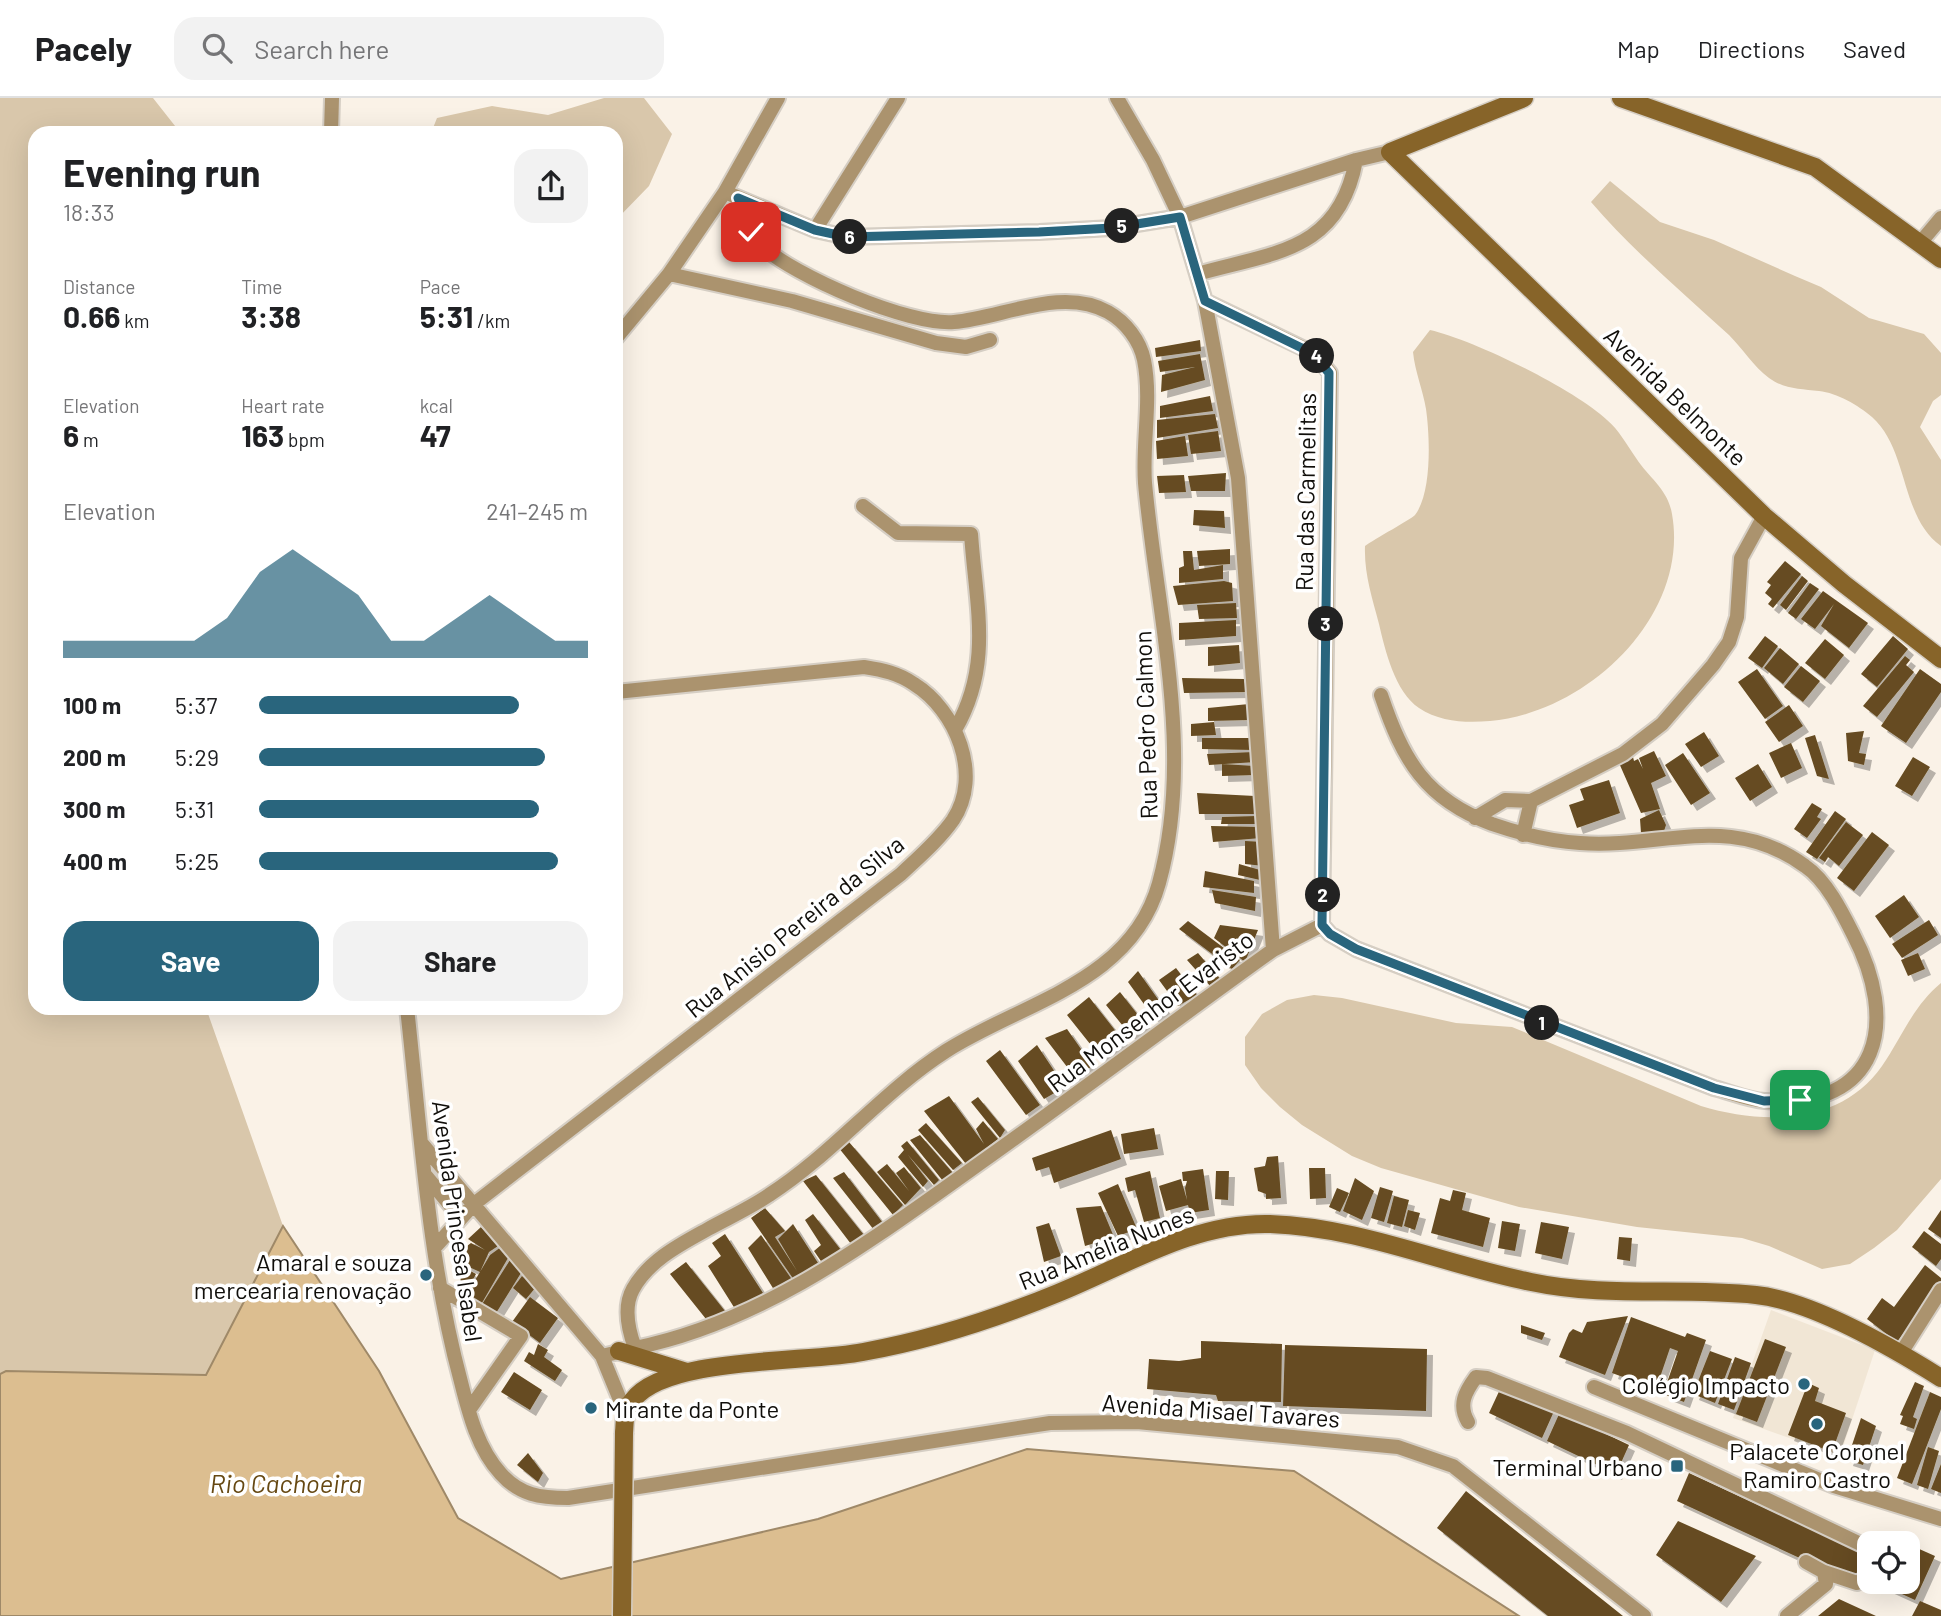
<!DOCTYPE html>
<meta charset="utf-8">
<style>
:root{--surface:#fff;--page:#f2f2f2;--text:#202124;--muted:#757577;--line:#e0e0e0;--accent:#29657d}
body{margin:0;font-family:Barlow,sans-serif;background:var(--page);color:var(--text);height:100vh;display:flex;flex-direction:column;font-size:26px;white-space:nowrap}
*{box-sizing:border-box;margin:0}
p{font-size:23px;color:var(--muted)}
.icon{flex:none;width:38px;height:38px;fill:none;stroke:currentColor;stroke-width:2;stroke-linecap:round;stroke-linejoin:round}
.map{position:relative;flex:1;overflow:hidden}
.sheet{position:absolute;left:28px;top:28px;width:595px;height:889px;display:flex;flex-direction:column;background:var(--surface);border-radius:21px;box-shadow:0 7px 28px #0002}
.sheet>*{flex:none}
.controls{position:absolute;left:1857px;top:1433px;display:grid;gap:14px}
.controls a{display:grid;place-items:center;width:63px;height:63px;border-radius:14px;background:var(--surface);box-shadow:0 7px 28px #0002;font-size:35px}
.pin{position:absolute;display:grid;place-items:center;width:60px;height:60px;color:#fff;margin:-30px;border-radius:14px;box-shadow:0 4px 10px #0006}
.km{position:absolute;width:35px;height:35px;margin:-18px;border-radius:50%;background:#222;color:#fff;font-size:19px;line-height:35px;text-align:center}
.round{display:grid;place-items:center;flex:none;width:74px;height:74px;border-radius:21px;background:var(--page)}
.summary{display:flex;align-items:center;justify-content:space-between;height:119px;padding:0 35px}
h1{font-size:38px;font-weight:700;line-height:52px}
.stats{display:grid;grid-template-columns:repeat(3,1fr);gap:10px;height:119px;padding:7px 35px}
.stats div{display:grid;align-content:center}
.stats b{font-size:30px;font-weight:700}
.stats small{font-size:19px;font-weight:400}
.stats p{font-size:19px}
.chart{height:196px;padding:14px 35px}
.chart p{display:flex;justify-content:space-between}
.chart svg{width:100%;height:126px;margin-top:7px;fill:var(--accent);opacity:.7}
.action{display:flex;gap:14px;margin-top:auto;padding:14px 35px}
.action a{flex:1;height:80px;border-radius:21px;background:var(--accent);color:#fff;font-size:28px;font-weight:700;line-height:80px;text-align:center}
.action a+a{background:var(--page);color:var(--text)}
ul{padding:0 35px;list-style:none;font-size:23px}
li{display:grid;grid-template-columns:112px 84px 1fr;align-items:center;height:52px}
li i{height:18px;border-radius:9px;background:var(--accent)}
header{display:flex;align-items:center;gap:42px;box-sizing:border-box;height:98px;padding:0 35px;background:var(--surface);border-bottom:2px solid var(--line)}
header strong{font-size:33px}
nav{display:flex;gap:38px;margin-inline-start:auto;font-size:24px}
.search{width:490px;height:63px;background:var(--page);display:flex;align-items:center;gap:18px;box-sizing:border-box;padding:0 24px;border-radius:21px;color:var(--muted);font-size:26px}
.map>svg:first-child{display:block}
</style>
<header>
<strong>Pacely</strong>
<div class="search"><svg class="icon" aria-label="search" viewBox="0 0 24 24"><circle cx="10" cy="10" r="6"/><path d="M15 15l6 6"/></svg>Search here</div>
<nav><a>Map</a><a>Directions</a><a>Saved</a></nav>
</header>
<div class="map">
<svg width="1941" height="1518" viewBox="0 0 1941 1518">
<defs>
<filter id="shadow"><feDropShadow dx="6" dy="6" stdDeviation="0" flood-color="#0004"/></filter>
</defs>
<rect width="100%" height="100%" fill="#faf2e7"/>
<path fill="#f1e6d5" d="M1771 1212 1875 1252 1840 1358 1733 1320Z"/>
<path fill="#d9c7ab" d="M0 0H153L179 33 35 35V910H206L283 1128 206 1277 6 1273 0 1276Z
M604 0H644L672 36 649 88 616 122V35H431L437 20 492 8 548 17Z
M1610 83 1660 124 1714 142 1795 178 1821 189 1869 220 1924 236 1941 255V297L1933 303 1920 329 1941 362V448C1900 419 1909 352 1872 319 1858 307 1837 295 1819 293 1801 291 1784 291 1769 280 1753 268 1743 251 1729 237 1682 194 1633 153 1591 104Z
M1430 232C1474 242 1574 291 1607 322 1619 332 1627 347 1636 360 1649 380 1668 391 1672 416 1690 518 1587 615 1490 623 1466 625 1440 624 1419 610 1395 594 1385 552 1379 526 1372 499 1364 476 1365 448 1373 442 1413 420 1415 417 1432 395 1430 339 1426 311 1423 292 1415 274 1413 254Z
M1941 885V1081L1897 1132 1874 1150 1850 1166 1822 1171 1769 1148 1742 1140 1637 1129 1519 1109 1381 1070 1352 1058 1302 1027 1280 1009 1261 990 1245 967V939L1262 916 1287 902 1314 897 1342 900 1456 925 1512 929 1701 1008C1764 1027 1841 1027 1882 968 1902 939 1913 908 1941 885Z"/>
<path fill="#dcbe90" stroke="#9f8968" stroke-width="2" d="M283 1128 379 1273 458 1420 561 1481 818 1421 1027 1351 1294 1373 1519 1518H0V1276L6 1273 206 1277Z"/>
<path fill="#664c21" filter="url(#shadow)" d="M1200 242 1201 253 1156 259 1155 250Z
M1200 256 1205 282 1161 294 1162 277 1195 269 1160 274 1158 263Z
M1210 298 1213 313 1160 320V308Z
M1215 316 1218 330 1157 340V322Z
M1218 333 1221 353 1191 356 1188 337Z
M1185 338 1188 358 1157 361 1156 343Z
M1226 375 1225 393H1191L1188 378Z
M1184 377 1186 394 1159 395 1157 378Z
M1194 412 1224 413 1225 430 1193 427Z
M1230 451V466L1199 468 1197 453Z
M1183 453H1192L1194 472 1223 467V481L1179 485V470L1184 468Z
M1785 463 1801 476 1773 510 1768 506 1772 501 1765 495 1771 487 1767 484Z
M1802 478 1808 483 1786 512 1780 507Z
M1224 483 1232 485 1233 503 1178 507 1173 488Z
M1810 485 1819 491 1796 521 1788 515Z
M1823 493 1868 525 1849 550 1821 528 1834 506 1815 531 1801 521Z
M1236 505 1237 520 1199 521 1197 507Z
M1236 522V538L1179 542V525Z
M1765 538 1778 548 1762 570 1748 560Z
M1893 538 1908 551 1877 589 1861 576Z
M1825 541 1844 557 1825 581 1805 565Z
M1239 547 1240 565 1208 568V549Z
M1780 550 1799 566 1783 586 1764 570Z
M1905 558 1910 562 1906 567 1914 574 1877 619 1863 608Z
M1801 568 1820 583 1803 604 1784 589Z
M1757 571 1783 608 1765 621 1738 584Z
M1920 571 1941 586V594L1906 645 1881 628Z
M1182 580 1244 581 1247 594 1184 595Z
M1249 606V622L1208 623V610Z
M1789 607 1803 628 1779 644 1765 624Z
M1214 624 1216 637 1191 638V626Z
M1864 633 1859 655 1866 656 1864 667 1848 663 1846 635Z
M1704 634 1719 658 1701 669 1685 646Z
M1815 637 1829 681 1817 678 1805 640Z
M1202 640H1250L1254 652 1202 651Z
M1791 645 1802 670 1781 680 1769 655Z
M1654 653 1666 678 1651 685 1660 711 1641 715 1619 665 1633 659 1634 663 1638 661 1643 671 1639 660Z
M1254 654 1256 664 1209 667 1207 656Z
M1683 655 1710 695 1691 707 1665 667Z
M1913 659 1930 669 1912 698 1895 688Z
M1222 666 1255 668V677L1222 678Z
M1758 666 1772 689 1750 703 1735 680Z
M1609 682 1620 715 1577 730 1569 707 1584 702 1580 691Z
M1197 695 1255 698 1257 716H1199Z
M1812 705 1822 711 1817 719 1821 721 1807 740 1794 731Z
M1659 712 1666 727 1664 733 1641 735 1640 721Z
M1835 713 1846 721 1817 761 1806 754Z
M1257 718 1259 726H1221L1222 719Z
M1846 724 1863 737 1839 768 1828 759 1825 764 1819 760Z
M1211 728 1261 729V740L1213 744Z
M1872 734 1889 747 1854 793 1837 780Z
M1245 743 1264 744V768L1245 766Z
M1239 766 1260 772V782L1238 777Z
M1205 773 1254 783V795L1203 789Z
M1212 792 1256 799 1255 813 1215 805Z
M1904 797 1919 819 1890 840 1875 818Z
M1929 822 1938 837 1902 860 1892 846Z
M1188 823 1240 862 1232 871 1179 831Z
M1220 827 1258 832 1245 864 1214 840Z
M1198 855 1221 882 1211 889 1187 862Z
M1918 855 1925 871 1908 878 1901 862Z
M1176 870 1197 897 1178 908 1159 882Z
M1138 873 1165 911 1154 920 1128 884Z
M1120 894 1146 927 1131 938 1106 907Z
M1089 899 1125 945 1102 961 1067 917Z
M1067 931 1093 968 1074 978 1045 940Z
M1037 947 1065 989 1044 1001 1018 963Z
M1000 952 1040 1007 1026 1017 986 963Z
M949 998 984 1046 976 1031 983 1023 998 1041 966 1066 924 1013Z
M978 999 1005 1032 1000 1040 971 1004Z
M926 1025 962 1065 953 1072 918 1032Z
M1154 1030 1158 1051 1124 1056 1121 1036Z
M1111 1032 1121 1061 1054 1085 1049 1069 1036 1073 1032 1060Z
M920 1037 953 1075 943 1083 910 1042Z
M907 1043 939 1082 934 1087 908 1057 928 1083 923 1089 898 1059 904 1052 901 1048Z
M849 1044 903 1107 893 1117 838 1049Z
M1278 1058 1281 1100 1266 1101V1096L1258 1093 1254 1070 1265 1068 1267 1059Z
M887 1066 909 1093 896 1075 904 1069 921 1090 905 1107 877 1074Z
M1309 1070H1325L1326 1100 1310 1101Z
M1203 1071 1209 1112 1190 1115 1188 1107 1166 1113 1159 1088 1181 1081 1187 1102 1185 1090 1187 1083H1183L1182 1074Z
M1150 1073 1160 1120 1144 1124 1135 1092 1128 1094 1125 1080Z
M1216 1073H1229L1228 1102 1215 1101Z
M844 1074 883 1125 874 1132 833 1080Z
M816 1077 864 1137 851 1146 803 1083Z
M1355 1080 1374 1093 1362 1122 1343 1113Z
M1118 1086 1137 1131 1118 1138 1098 1095Z
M1380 1089 1393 1093 1384 1124 1371 1120Z
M1337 1090 1349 1095 1340 1114 1329 1109Z
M1453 1092 1466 1095 1462 1112 1490 1120 1483 1149 1431 1135 1440 1100 1450 1103Z
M1394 1098 1409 1102 1402 1129 1387 1125Z
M1101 1108 1114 1139 1085 1148 1076 1110Z
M765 1110 785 1133 775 1139 797 1173 778 1141 793 1126 820 1168 794 1182 751 1120Z
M1408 1112 1420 1115 1415 1132 1404 1128Z
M1941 1112V1140L1928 1131Z
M813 1116 841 1152 823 1166 814 1153 821 1147 805 1122Z
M1502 1123 1520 1126 1515 1153 1498 1150Z
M1541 1124 1569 1129 1562 1161 1535 1155Z
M1049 1125 1061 1158 1044 1164 1036 1129Z
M481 1129 498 1148 489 1154 480 1174 458 1164 459 1154 471 1145 485 1152 468 1141Z
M1924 1133 1941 1146V1161L1936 1168 1912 1149Z
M725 1136 763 1195 737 1214 708 1168 721 1158 712 1145Z
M761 1137 793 1183 776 1195 748 1150Z
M1619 1139 1632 1140 1630 1163 1617 1161Z
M501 1149 508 1160 479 1210 464 1201 490 1157Z
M510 1162 521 1175 493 1220 479 1211Z
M686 1164 725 1213 710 1226 670 1176Z
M460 1167 476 1176 466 1195 461 1193Z
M1925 1167 1941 1180V1185L1897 1244 1867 1221 1882 1200 1894 1209Z
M522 1178 536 1189 526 1201 513 1190Z
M530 1199 558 1220 540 1245 512 1224Z
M1628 1218 1605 1277 1559 1259 1569 1235 1573 1231 1582 1235 1587 1224Z
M1631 1219 1685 1239 1687 1235 1706 1242 1684 1304 1663 1296 1678 1253 1670 1250 1656 1291 1612 1275Z
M1521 1227 1545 1235 1542 1242 1521 1235Z
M1765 1241 1786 1249 1757 1324 1736 1316Z
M1201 1243 1282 1246 1281 1304 1218 1303 1216 1297 1147 1291 1149 1261 1179 1263 1201 1260Z
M538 1246 548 1252 544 1259 562 1272 555 1283 524 1263 529 1254 534 1257Z
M1285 1247 1427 1251 1426 1313 1283 1308Z
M1710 1253 1732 1261 1715 1305 1693 1296Z
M1735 1259 1751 1265 1734 1312 1718 1306Z
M514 1274 542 1292 530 1312 501 1294Z
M1915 1284 1924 1288 1913 1319 1917 1321 1914 1331 1900 1326 1903 1318 1900 1317Z
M1808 1285 1819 1290 1815 1303 1846 1315 1832 1354 1788 1337Z
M1502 1287 1555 1311 1542 1340 1489 1315Z
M1930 1294 1941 1299V1311L1912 1386 1897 1380Z
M1560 1314 1629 1347 1616 1376 1547 1343Z
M1861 1320 1876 1328 1863 1367 1847 1362Z
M1928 1349 1939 1353 1928 1391 1917 1387Z
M528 1355 543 1375 538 1384 517 1367Z
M1941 1366V1395L1931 1391Z
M1689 1375 1869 1458V1469L1860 1488 1677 1403Z
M1466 1393 1623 1518H1548L1437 1430Z
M1678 1423 1756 1458 1721 1504 1656 1457Z
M1908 1446 1935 1458 1915 1502 1880 1486 1908 1484Z
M1839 1501 1876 1518H1818Z
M1920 1503 1941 1512V1518H1912Z"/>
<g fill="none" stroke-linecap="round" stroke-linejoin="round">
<g stroke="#d5cec4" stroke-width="18">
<path id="street" d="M331 35 332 0
M725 94 815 132 847 139 1039 134 1112 130 1180 119 1356 62 1390 54
M815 132 898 0
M1920 145 1941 120
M669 176 792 203 936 245 966 249 990 242
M1197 176C1274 154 1339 154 1356 62
M1205 203 1313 255 1330 275 1322 827
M616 240 669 176 725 94 778 0
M863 408 898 435 971 436C976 508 993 567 955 632
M1475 720 1505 702 1531 703
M1523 737 1531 703 1623 656 1662 626 1713 567 1729 544 1737 519 1741 460 1764 418
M1273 852 1322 827 1330 836 1356 851 1714 990C1730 994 1748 1002 1765 1003 1881 1011 1899 924 1853 836 1842 814 1826 782 1805 768 1729 713 1663 751 1580 745 1549 743 1521 736 1492 726 1425 701 1403 662 1381 597
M407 910C421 1035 428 1162 461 1284 469 1316 478 1351 501 1376 520 1397 540 1400 568 1400L1050 1325 1137 1324 1398 1349 1453 1368 1644 1518
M423 1047 602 1258 625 1314
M426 1078 460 1119
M435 1149 474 1106 901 776C919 759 939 742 953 722 983 677 956 612 914 586 898 575 883 572 864 569L616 594
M440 1190 521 1238 469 1312
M635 1250C762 1224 865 1147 969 1073 1071 1001 1171 925 1273 852L1238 380 1205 203 1180 119 1153 62 1117 0
M1901 1255 1941 1192
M602 1258 635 1250C628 1231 623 1209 633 1191 649 1162 681 1146 708 1131 728 1120 750 1110 769 1097 833 1056 882 994 946 953 1023 904 1132 884 1159 785 1195 654 1157 517 1145 385 1142 345 1152 302 1144 262 1140 243 1126 224 1108 214 1062 188 1002 220 954 224 910 228 793 178 761 147 748 133 743 118 738 100
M1594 1289 1834 1388 1941 1421
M1468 1324C1458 1307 1465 1294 1476 1279L1487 1280 1627 1335 1869 1450
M1824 1474 1857 1485 1869 1478
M1787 1518 1826 1486 1824 1474 1806 1464"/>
</g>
<g stroke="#d5cec4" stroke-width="21">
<path id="secondary" d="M1524 0 1390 54 1764 418 1844 486 1941 561
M1621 0 1815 69 1941 161
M619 1253 687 1274
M624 1335C625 1322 624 1312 633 1302 666 1258 809 1265 863 1254 930 1242 995 1221 1058 1195 1127 1167 1194 1124 1270 1126 1360 1129 1445 1167 1531 1184 1606 1200 1681 1189 1756 1197 1813 1203 1893 1250 1941 1280"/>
</g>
<use href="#street" stroke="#ab936e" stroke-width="14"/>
<use href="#secondary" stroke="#876429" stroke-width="18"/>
<g stroke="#d5cec4" stroke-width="21" stroke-linecap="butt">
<path id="secondary-bridge" d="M622 1518 624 1335"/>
</g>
<use href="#secondary-bridge" stroke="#876429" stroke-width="18"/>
</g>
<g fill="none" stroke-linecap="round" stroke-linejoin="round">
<g stroke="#fff" stroke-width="14">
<path id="route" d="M751 134 738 100 815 132 847 139 1039 134 1112 130 1180 119 1205 203 1312 255 1329 275 1322 827 1330 836 1356 851 1714 990 1764 1003 1800 1002"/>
</g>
<use href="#route" stroke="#29657d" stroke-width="9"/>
</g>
<g fill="#29657d" stroke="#fff" stroke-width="2.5">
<circle cx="426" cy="1177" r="7"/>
<circle cx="1804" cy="1286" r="7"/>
<circle cx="591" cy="1310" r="7"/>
<circle cx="1817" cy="1326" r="7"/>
<rect x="1670" y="1361" width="14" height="14" rx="3.5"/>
</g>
<g text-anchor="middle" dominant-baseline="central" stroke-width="7" stroke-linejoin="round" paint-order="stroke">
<g font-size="24" fill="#100e0a" stroke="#fff">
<text transform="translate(1676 298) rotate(44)">Avenida Belmonte</text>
<text transform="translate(1305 394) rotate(-89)">Rua das Carmelitas</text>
<text transform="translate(1145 627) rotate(-92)">Rua Pedro Calmon</text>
<text transform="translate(794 828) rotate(-39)">Rua Anisio Pereira da Silva</text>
<text transform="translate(1150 913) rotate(-37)">Rua Monsenhor Evaristo</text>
<text transform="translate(458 1123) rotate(82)">Avenida Princesa Isabel</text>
<text transform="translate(1106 1149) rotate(-22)">Rua Amélia Nunes</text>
<text transform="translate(1221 1312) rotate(4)">Avenida Misael Tavares</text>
</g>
<g font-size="24" fill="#100e0a" stroke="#fff" text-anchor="end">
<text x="412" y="1163">Amaral e souza<tspan x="412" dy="28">mercearia renovação</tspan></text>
<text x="1790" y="1286">Colégio Impacto</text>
<text x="605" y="1310" text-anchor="start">Mirante da Ponte</text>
<text x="1817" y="1352" text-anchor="middle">Palacete Coronel<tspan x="1817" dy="28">Ramiro Castro</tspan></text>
<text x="1663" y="1368">Terminal Urbano</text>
</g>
<g font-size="26" font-style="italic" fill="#664812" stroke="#fff">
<text x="286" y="1384">Rio Cachoeira</text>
</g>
</g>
</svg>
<div class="controls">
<a><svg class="icon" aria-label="locate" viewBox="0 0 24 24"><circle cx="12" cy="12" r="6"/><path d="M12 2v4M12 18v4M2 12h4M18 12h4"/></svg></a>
</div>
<div class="pin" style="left:1800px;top:1002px;background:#1e9e55"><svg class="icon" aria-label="arrive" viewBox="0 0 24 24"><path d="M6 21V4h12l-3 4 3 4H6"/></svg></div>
<div class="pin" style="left:751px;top:134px;background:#d93025"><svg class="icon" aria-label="check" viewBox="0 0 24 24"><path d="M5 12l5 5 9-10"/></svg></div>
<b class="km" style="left:1542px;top:925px">1</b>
<b class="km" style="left:1323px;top:797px">2</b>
<b class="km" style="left:1326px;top:526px">3</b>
<b class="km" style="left:1317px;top:258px">4</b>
<b class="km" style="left:1122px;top:128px">5</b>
<b class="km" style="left:850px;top:139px">6</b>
<section class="sheet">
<div class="summary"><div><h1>Evening run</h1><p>18:33</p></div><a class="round"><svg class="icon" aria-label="share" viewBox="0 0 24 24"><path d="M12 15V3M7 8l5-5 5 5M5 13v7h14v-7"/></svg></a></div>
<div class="stats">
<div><p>Distance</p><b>0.66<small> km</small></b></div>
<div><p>Time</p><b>3:38</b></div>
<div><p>Pace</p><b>5:31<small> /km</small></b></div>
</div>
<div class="stats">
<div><p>Elevation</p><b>6<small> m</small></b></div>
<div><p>Heart rate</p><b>163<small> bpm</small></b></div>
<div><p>kcal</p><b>47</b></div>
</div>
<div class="chart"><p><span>Elevation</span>241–245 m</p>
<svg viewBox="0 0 160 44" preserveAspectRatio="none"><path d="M0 44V38L10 38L20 38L30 38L40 38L50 30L60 14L70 6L80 14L90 22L100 38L110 38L120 30L130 22L140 30L150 38L160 38V44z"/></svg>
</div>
<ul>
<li><b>100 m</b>5:37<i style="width:79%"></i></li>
<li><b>200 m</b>5:29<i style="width:87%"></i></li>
<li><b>300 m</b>5:31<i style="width:85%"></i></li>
<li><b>400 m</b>5:25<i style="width:91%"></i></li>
</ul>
<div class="action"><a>Save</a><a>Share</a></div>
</section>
</div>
